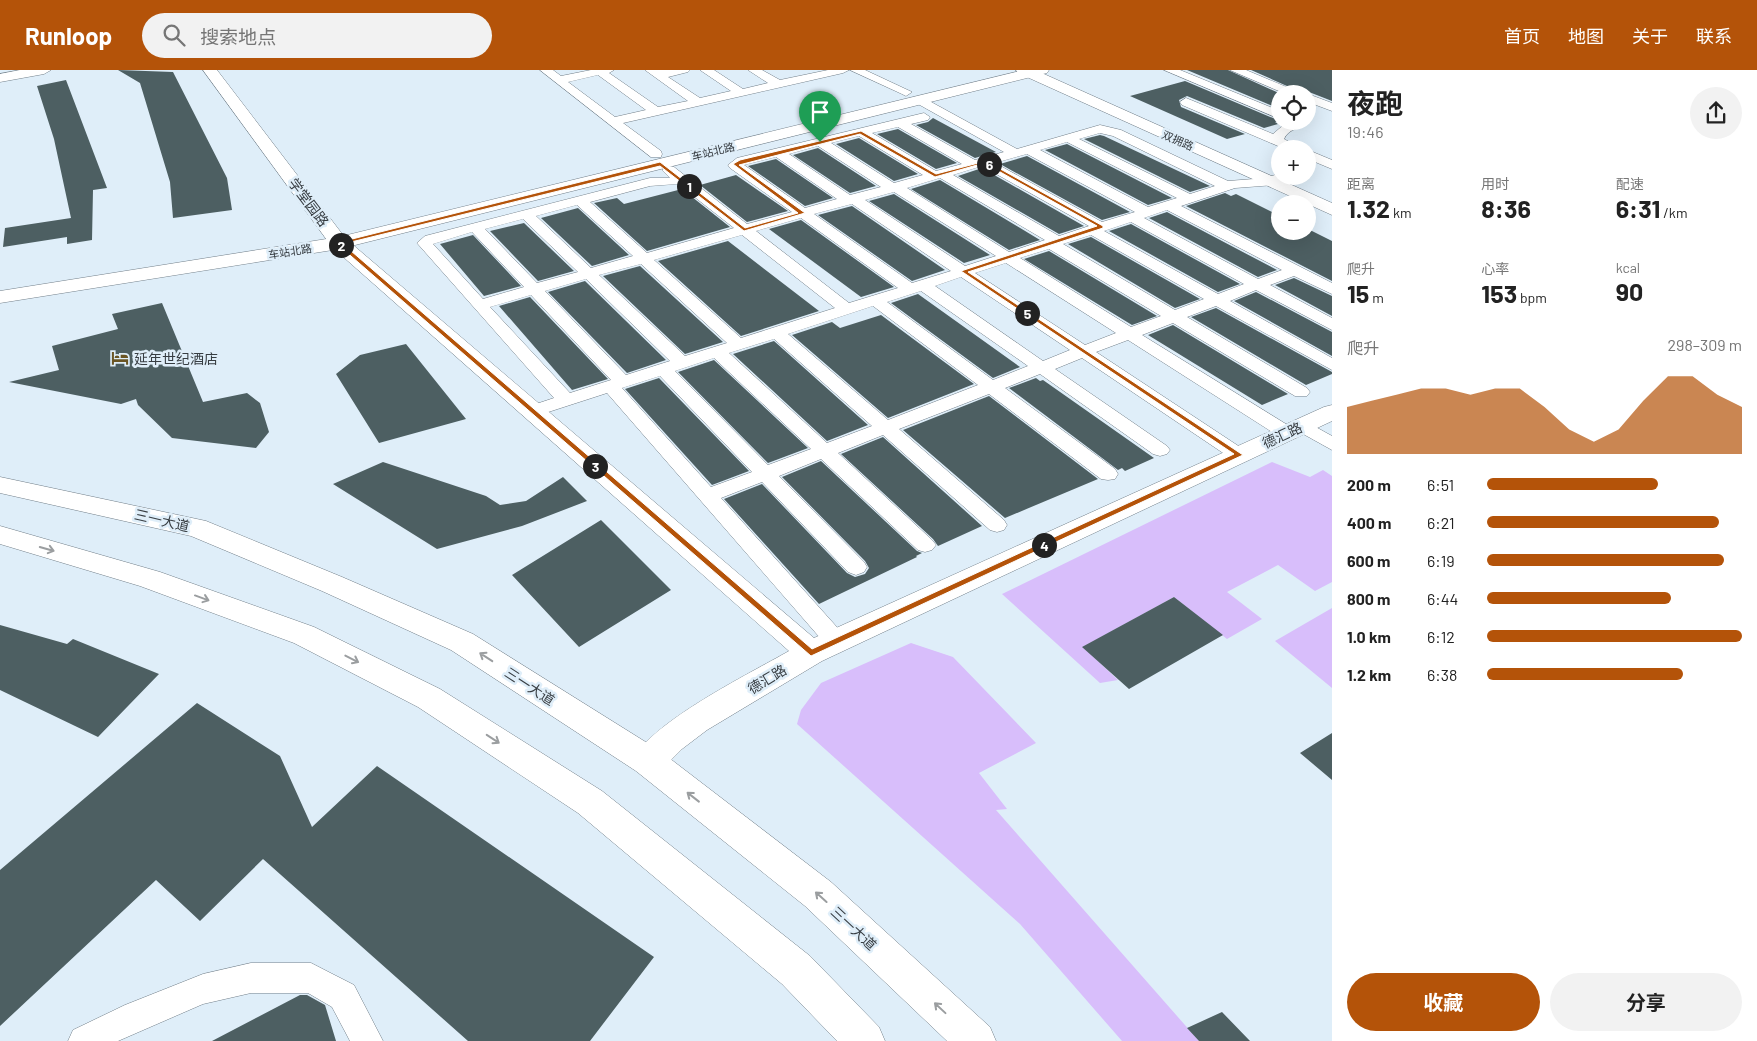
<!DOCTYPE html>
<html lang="zh">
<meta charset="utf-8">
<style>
:root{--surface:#fff;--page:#f2f2f2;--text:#222;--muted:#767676;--accent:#b45309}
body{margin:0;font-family:Barlow,"Noto Sans SC",sans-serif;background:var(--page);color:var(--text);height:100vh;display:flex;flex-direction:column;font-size:19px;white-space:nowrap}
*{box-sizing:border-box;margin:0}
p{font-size:16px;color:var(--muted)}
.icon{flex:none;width:28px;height:28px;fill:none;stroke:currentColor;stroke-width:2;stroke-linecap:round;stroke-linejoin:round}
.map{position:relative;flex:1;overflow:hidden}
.drawer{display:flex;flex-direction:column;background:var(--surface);width:425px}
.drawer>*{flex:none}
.controls{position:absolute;left:1271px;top:15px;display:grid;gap:10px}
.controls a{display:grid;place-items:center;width:45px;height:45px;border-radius:50%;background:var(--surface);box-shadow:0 5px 20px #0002;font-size:25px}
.pin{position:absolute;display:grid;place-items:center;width:42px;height:42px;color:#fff;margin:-51px -21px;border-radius:50% 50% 50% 0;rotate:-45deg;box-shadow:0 0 5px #0007}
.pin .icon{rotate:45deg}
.km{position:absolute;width:25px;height:25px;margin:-12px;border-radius:50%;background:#222;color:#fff;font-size:14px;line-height:25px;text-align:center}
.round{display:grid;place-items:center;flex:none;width:52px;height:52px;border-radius:26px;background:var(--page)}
.head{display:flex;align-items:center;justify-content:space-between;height:85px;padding:0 15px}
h1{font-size:28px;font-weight:700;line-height:38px}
.figures{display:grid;grid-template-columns:repeat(3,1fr);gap:8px;height:85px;padding:5px 15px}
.figures div{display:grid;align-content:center}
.figures b{font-size:25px;font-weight:700}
.figures small{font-size:14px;font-weight:400}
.figures p{font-size:14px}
.chart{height:140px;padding:10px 15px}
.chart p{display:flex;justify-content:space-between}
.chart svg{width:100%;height:90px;margin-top:5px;fill:var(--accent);opacity:.7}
.button{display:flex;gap:10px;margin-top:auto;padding:10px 15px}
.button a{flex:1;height:58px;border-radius:30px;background:var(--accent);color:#fff;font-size:20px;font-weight:700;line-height:58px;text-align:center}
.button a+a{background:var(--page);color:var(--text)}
ul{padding:0 15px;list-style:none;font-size:16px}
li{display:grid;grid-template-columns:80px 60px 1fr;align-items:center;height:38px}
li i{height:12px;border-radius:6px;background:var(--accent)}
header{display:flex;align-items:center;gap:30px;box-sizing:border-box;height:70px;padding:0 25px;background:var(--accent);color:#fff}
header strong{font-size:24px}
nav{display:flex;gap:28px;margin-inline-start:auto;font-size:18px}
.search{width:350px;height:45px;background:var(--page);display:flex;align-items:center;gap:12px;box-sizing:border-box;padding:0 18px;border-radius:28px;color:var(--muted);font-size:19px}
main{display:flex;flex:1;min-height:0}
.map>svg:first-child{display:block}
</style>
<header>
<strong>Runloop</strong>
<div class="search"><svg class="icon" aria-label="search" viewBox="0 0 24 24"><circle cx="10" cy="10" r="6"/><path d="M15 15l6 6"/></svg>搜索地点</div>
<nav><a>首页</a><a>地图</a><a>关于</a><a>联系</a></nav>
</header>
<main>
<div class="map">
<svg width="1332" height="971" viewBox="0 0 1332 971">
<rect width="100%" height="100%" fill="#dfeef9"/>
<path fill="#d8befb" d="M1272 392 1310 407 1323 400 1332 406V512L1315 521 1278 495 1227 522 1262 549 1227 569 1174 527 1083 577 1118 610 1100 613 1002 524Z
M1332 538V618L1275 571Z
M911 573 953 587 1036 673 979 703 1007 739 996 740 1199 971H1122L1020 854 797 654 801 640 821 613Z"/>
<path fill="#4d5f62" d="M118 0 173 2 227 108 232 140 173 148 170 112 140 13Z
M1187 0H1228L1281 24 1280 39Z
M1251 0H1332V31L1309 22 1305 24Z
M66 10 107 118 93 120 92 170 67 174V167L3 177 5 158 71 148 54 69 37 16Z
M1185 11 1280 51 1275 52 1278 54 1264 58 1187 26 1179 30 1181 37 1245 64 1227 69 1130 26Z
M933 48 996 82 975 88 916 55 928 52Z
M898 59 957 93 936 99 877 64Z
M1100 65 1104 66 1210 116 1190 122 1084 69Z
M859 68 918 104 894 111 836 74Z
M1067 74 1172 128 1148 135 1045 80Z
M818 78 876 116 850 123 793 85Z
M1027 86 1130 142 1102 150 1000 94Z
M776 89 833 128 805 136 748 96Z
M982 98 1084 156 1059 164 958 106Z
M736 105 788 141 747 152 700 115Z
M940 110 1040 170 1009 180 911 119Z
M682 119 730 157 647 181 594 133 617 128 624 134Z
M1225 123 1231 126 1236 124 1280 146V161H1308V159L1332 171V211L1186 136Z
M894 124 990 185 964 193 869 131Z
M852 136 945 200 912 211 818 145Z
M578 138 629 185 592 196 541 148Z
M1167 142 1277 200 1258 207 1149 148Z
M801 150 894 217 861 227 769 159Z
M524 153 574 201 538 211 490 161Z
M1131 154 1240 214 1218 222 1109 161Z
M473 165 521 216 484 226 440 174Z
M1091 167 1200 229 1175 238 1068 174Z
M728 171 819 241 741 266 658 191Z
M1049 181 1157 246 1132 255 1024 189Z
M640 196 723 272 685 284 603 206Z
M1294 208 1332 226V246L1275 215Z
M585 211 666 290 627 303 548 222Z
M1256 222 1332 262V286L1234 231Z
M918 224 1020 297 993 308 891 233Z
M530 227 608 309 572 320 499 236Z
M162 233 203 332 247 323 260 333 269 362 256 378 172 368 138 335 136 329 121 334 9 312 59 300 52 276 118 259 112 244Z
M1216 238 1332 302V304L1306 315 1191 247Z
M881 245 974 314 888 348 792 265 832 252 840 258Z
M1173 255 1288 324 1262 335 1148 265Z
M774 271 868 355 827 371 733 284Z
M406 274 466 349 379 373 336 304 360 285Z
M714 290 808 378 768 393 678 302Z
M659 308 749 401 712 415 625 319Z
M1036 308 1040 311 1043 310 1154 388 1125 401 1122 398 1118 400 1009 318Z
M989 326 1098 409 1005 448 903 360Z
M883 367 982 456 938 476 933 469 841 384Z
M821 391 917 481 922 483 916 486 917 487 819 534 724 429 762 414 847 503 855 507 865 504 869 498 865 491 782 407Z
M383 392 486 426 500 435 526 431 563 407 587 431 522 456 437 479 333 414Z
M601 450 671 520 579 577 512 505Z
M1174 527 1223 565 1129 619 1082 577Z
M0 555 67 574 73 569 159 604 98 667 0 620Z
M197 633 280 686 312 757 377 696 654 887 590 971H468L263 789 200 851 156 810 0 956V800Z
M1332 663V710L1300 683Z
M300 925H307L325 935 336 971H212Z
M1222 942 1250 971H1199L1187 958Z"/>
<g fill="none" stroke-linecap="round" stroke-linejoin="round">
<g stroke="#727f89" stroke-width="1">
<path id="street" d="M540 0H553L561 6 591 0H614L609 3 658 37 688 31 645 0H690L688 2 668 7 700 28 731 21 700 0H714L743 19 768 13 748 0H762L780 10 828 0H849L843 3 623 53 661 81 662 84 661 87H651ZM598 5 646 40 615 47 568 12Z
M850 0H865L912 22 906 26 902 24Z
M1164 0H1180L1280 41V49Z
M1230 0H1246L1303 24H1286Z
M1308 24 1332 33V41L1308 32Z
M922 27 1017 79 1100 55 1121 60 1228 111 1267 108 1280 103V106H1292L1274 115 1235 118 1181 136 1332 213V224L1294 206 1270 215 1332 248V260L1256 220 1230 231 1332 288V300L1216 236 1187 247 1307 318 1310 322 1307 326H1295L1173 253 1142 265 1294 359 1296 363 1294 367H1280L1128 270 1096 282 1246 381 1249 385 1246 389 1239 391 1232 389 1082 288 1055 299 1167 376 1170 380 1167 384 1160 386 1153 384 1040 304 1005 318 1115 399 1118 404 1115 409 1108 410 1101 409 989 324 899 359 1004 450 1007 455 1004 460 997 462 990 460 883 365 838 383 932 470 936 475 932 480 925 482 918 480 821 389 779 406 864 492 867 497 864 502 856 505 848 502 762 412 721 428 844 565 848 571 844 577 836 580 828 577 607 323 539 345H527L524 341 527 337 554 328 417 173 425 166 650 108H670L662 100 669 96 674 97 747 154 792 142 730 98 728 95 737 88 924 43 930 47 928 50 911 54 975 90 1004 82 918 34V28ZM898 57 962 94 936 101 872 63ZM1100 63 1113 66 1215 116 1190 124 1079 69ZM859 66 923 105 894 113 831 73ZM1067 72 1177 128 1148 137 1040 80ZM818 76 881 117 850 125 789 84ZM1027 84 1135 142 1102 152 995 93ZM776 87 837 129 805 138 744 95ZM982 96 1089 156 1059 166 953 105ZM940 108 1045 170 1009 182 907 118ZM678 114 734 158 647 183 590 132 650 116ZM894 122 996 186 965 196 865 130ZM852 134 951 201 912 213 814 144ZM577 135 633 186 591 198 536 146ZM1167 140 1282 200 1258 209 1144 148ZM801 148 898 218 849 233 756 161ZM523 149 578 202 537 213 485 159ZM1131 152 1244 214 1218 224 1104 161ZM472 162 524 217 483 229 433 174ZM742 165 835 238 741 268 654 190ZM1091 165 1204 229 1175 240 1063 174ZM1049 179 1161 246 1131 257 1020 188ZM1006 193 1116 263 1085 275 975 203ZM641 194 727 273 685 286 599 205ZM961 207 1070 280 1043 291 935 216ZM586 209 670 291 626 305 545 221ZM921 221 1028 296 993 310 887 232ZM531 225 611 310 570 323 490 237ZM873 236 978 315 888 350 788 264ZM774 269 872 356 827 373 729 283ZM714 288 811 379 768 395 675 301ZM660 306 752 402 711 417 622 318Z
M1186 28 1273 64 1287 52 1308 51V48L1310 51C1302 58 1289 58 1284 69L1302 79H1285L1182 35 1180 32Z
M1308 80 1332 90V99L1308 89Z
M1303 350 1332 366V380L1296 360 1294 356 1296 352Z
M251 893H311L354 915 383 971H350L332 937 308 923H251L203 934 118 971H68L73 960 125 935 203 904Z"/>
</g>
<g stroke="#727f89" stroke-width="1">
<path id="secondary" d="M20 0H51L44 4 0 12V4Z
M203 0H217L346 169 814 568 1324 337 1332 335V351L822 591 707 660 682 679 660 701 648 705 636 701 632 691C651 652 749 604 789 581L332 177Z
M1016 0H1035L1332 133V145L1018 3Z"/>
</g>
<g stroke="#727f89" stroke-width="1">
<path id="primary" d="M1024 0H1049L1047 3 339 179 0 233V221L339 167Z"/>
</g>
<g stroke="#727f89" stroke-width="1">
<path id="highway" d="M0 407 206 451 342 507 473 564 660 681 831 812 990 957 996 971H947L805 836 636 701 451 580 322 521 191 466 0 423Z
M0 456 160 502 314 557 440 619 602 721 810 886 879 957 885 971H837L782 914 578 743 418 637 294 573 140 516 0 474Z"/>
</g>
<use href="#street" fill="#fff" fill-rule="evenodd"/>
<use href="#secondary" fill="#fff" fill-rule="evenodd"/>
<use href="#primary" fill="#fff" fill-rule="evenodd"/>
<use href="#highway" fill="#fff" fill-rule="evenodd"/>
</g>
<defs><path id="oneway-shaft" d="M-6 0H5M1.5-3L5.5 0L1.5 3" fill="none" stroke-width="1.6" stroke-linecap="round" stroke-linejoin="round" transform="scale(1.25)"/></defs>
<g stroke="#9b9ea0">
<use href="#oneway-shaft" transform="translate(47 479) rotate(16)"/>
<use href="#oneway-shaft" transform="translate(202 528) rotate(20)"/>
<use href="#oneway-shaft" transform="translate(486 587) rotate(-147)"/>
<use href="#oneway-shaft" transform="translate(352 589) rotate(27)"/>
<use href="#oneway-shaft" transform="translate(493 669) rotate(33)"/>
<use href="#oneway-shaft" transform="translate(693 727) rotate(-142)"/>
<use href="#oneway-shaft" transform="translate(821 827) rotate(-138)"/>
<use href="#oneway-shaft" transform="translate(940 938) rotate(-137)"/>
</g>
<path fill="#b45309" stroke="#fff" fill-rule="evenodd" d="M861 61 936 104 986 91 1103 156V158L968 202 1243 385 811 586 336 173 660 92 745 158 798 143 733 94 740 90ZM860 64 935 107 984 93 1097 156 961 201 1234 384 812 579 343 174 660 96 744 161 805 143 739 95Z"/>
<defs>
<g id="hotel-bare" transform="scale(1.35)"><path d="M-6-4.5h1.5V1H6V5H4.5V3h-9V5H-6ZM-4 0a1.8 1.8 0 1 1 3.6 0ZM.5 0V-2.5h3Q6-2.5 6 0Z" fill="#6a5524" stroke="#dfeef9" stroke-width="2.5" paint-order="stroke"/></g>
</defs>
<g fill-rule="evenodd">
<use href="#hotel-bare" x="120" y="288"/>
</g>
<g text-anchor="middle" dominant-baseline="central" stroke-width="5" stroke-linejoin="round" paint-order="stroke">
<g font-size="11" fill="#373d42" stroke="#dfeef9">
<text transform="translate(1178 70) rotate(24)">双拥路</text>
<text transform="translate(713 81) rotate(-14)">车站北路</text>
<text transform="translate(290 181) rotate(-9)">车站北路</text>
</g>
<g font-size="14" fill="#373d42" stroke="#dfeef9">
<text transform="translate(309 132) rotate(53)">学堂园路</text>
<text transform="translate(1282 365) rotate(-25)">德汇路</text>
<text transform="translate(162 450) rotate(13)">三一大道</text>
<text transform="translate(767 609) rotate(-31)">德汇路</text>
<text transform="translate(530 616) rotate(33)">三一大道</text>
<text transform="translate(854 858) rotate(43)">三一大道</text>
</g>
<g font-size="14" fill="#373d42" stroke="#dfeef9" text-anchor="start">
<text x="134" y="288">延年世纪酒店</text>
</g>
</g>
</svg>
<div class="controls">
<a><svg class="icon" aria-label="locate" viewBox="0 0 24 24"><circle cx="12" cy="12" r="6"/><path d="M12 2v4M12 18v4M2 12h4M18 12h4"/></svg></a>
<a>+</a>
<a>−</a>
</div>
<div class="pin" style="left:820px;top:72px;background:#1e9e55"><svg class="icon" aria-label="arrive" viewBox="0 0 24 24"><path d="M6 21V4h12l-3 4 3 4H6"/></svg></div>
<b class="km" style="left:689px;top:116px">1</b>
<b class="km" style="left:341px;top:175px">2</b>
<b class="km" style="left:595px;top:396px">3</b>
<b class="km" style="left:1044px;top:475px">4</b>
<b class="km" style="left:1027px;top:243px">5</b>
<b class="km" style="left:989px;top:94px">6</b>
</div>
<section class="drawer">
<div class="head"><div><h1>夜跑</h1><p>19:46</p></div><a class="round"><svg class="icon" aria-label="share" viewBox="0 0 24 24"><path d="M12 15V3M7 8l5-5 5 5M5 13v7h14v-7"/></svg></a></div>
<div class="figures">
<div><p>距离</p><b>1.32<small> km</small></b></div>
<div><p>用时</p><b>8:36</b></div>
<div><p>配速</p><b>6:31<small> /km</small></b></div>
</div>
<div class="figures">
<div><p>爬升</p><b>15<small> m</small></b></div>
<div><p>心率</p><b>153<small> bpm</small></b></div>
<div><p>kcal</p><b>90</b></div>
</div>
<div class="chart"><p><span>爬升</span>298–309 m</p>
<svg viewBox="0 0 160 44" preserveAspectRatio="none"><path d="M0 44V21L10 18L20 15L30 12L40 12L50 15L60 12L70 12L80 21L90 32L100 38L110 32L120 18L130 6L140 6L150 15L160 21V44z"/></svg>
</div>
<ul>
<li><b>200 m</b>6:51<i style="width:67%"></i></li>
<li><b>400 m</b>6:21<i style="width:91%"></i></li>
<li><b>600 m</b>6:19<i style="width:93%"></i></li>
<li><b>800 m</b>6:44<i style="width:72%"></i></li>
<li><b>1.0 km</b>6:12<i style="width:100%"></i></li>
<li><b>1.2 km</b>6:38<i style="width:77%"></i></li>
</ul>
<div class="button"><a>收藏</a><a>分享</a></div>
</section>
</main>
